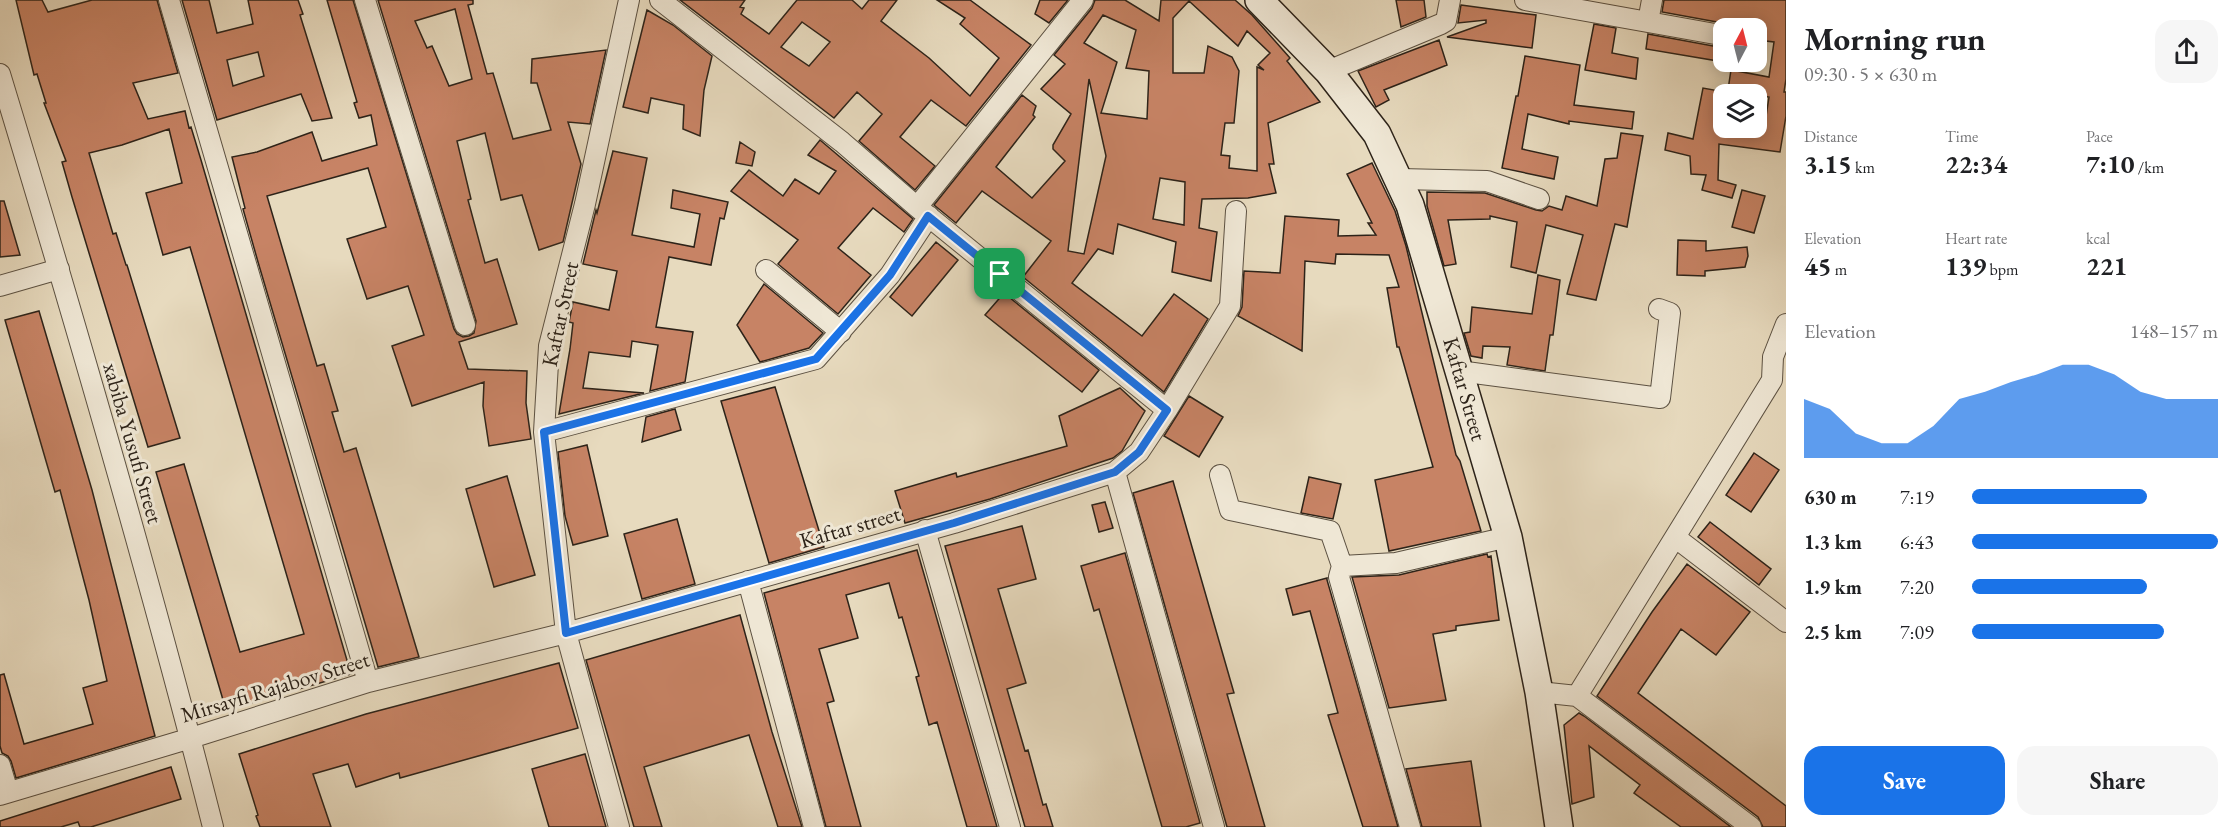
<!DOCTYPE html>
<meta charset="utf-8">
<style>
:root{--surface:#fff;--page:#f6f6f6;--text:#202124;--muted:#757577;--accent:#1a73e8}
body{margin:0;font-family:"EB Garamond",serif;background:var(--page);color:var(--text);height:100vh;display:flex;flex-direction:column;font-size:22px;white-space:nowrap}
*{box-sizing:border-box;margin:0}
p{font-size:20px;color:var(--muted)}
.icon{flex:none;width:33px;height:33px;fill:none;stroke:currentColor;stroke-width:2;stroke-linecap:round;stroke-linejoin:round}
.map{position:relative;flex:1;overflow:hidden}
.details{display:flex;flex-direction:column;background:var(--surface);width:450px}
.details>*{flex:none}
.needle{width:39px;rotate:7deg}
.buttons{position:absolute;left:1713px;top:18px;display:grid;gap:12px}
.buttons a{display:grid;place-items:center;width:54px;height:54px;border-radius:12px;background:var(--surface);box-shadow:0 3px 15px #0003;font-size:30px}
.pin{position:absolute;display:grid;place-items:center;width:51px;height:51px;color:#fff;margin:-26px;border-radius:12px;box-shadow:0 3px 9px #0006}
.round{display:grid;place-items:center;flex:none;width:63px;height:63px;border-radius:18px;background:var(--page)}
.overview{display:flex;align-items:center;justify-content:space-between;height:102px;padding:0 18px}
h1{font-size:33px;font-weight:700;line-height:45px}
.metrics{display:grid;grid-template-columns:repeat(3,1fr);gap:9px;height:102px;padding:6px 18px}
.metrics div{display:grid;align-content:center}
.metrics b{font-size:26px;font-weight:700}
.metrics small{font-size:16px;font-weight:400}
.metrics p{font-size:16px}
.chart{height:168px;padding:12px 18px}
.chart p{display:flex;justify-content:space-between}
.chart svg{width:100%;height:108px;margin-top:6px;fill:var(--accent);opacity:.7}
.button{display:flex;gap:12px;margin-top:auto;padding:12px 18px}
.button a{flex:1;height:69px;border-radius:18px;background:var(--accent);color:#fff;font-size:24px;font-weight:700;line-height:69px;text-align:center}
.button a+a{background:var(--page);color:var(--text)}
ul{padding:0 18px;list-style:none;font-size:20px}
li{display:grid;grid-template-columns:96px 72px 1fr;align-items:center;height:45px}
li i{height:15px;border-radius:8px;background:var(--accent)}
main{display:flex;flex:1;min-height:0}
.map>svg:first-child{display:block}
</style>
<main>
<div class="map">
<svg width="1786" height="827" viewBox="0 0 1786 827">
<rect width="100%" height="100%" fill="#e7dabe"/>
<filter id="stains"><feTurbulence type="fractalNoise" baseFrequency=".00333" numOctaves="4"/><feColorMatrix values="0 0 0 0 .2 0 0 0 0 .09 0 0 0 0 .02 0 0 0 .5 -.17"/></filter>
<radialGradient id="worn" r=".72"><stop offset=".6" stop-color="#630" stop-opacity="0"/><stop offset="1" stop-color="#630" stop-opacity=".3"/></radialGradient>
<path fill="#c78365" stroke="#2d2319" stroke-width="1.5" fill-rule="evenodd" d="M16 0H42L48 12 92 0H157L178 73 133 83 148 119 185 111 189 128 191 127 201 160 351 674 226 710 156 472 184 464 240 652 304 634 190 247 163 255 146 193 182 183 169 129 122 145 89 153 113 234 116 233 126 265H127L180 438 148 447 72 197 62 162 66 161 44 103H46L37 74 34 75Z
M182 0H209L217 33 253 24 248 0H298L303 14 300 15 332 118 312 121 301 94 217 120ZM258 52 264 76 233 86 227 60Z
M327 0H353L454 329 457 334 463 337 469 336 474 333 476 321 378 0H473V4L468 5 487 74 493 73 513 139 551 130 537 83H531L532 59 606 50 590 124 568 122 581 164 563 242 539 250 522 195 501 200 485 133 457 141 471 199 468 200 485 263 497 259 517 324 459 342 468 369 527 371 526 403 531 439 489 446 483 406 484 382 412 406 392 346 424 335 408 286 367 299 347 239 386 227 368 168 267 196 317 366 324 364 338 411 332 412 344 452 356 448 419 657 378 667 258 262 243 209 245 208 232 157 257 152 312 132 322 161 377 145 371 115 359 118 354 103 357 102ZM455 9 472 79 449 86 432 46 427 48 415 21Z
M680 0H745L740 7 744 8 741 14 769 34 797 0H852L862 9 869 0H897L881 21 929 58 970 96 999 58 960 24 965 18 937 0H970L1031 45 966 126 931 100 900 137 935 166 915 190 859 141 882 114 857 92 834 118ZM802 22 830 42 809 66 781 47Z
M1040 0H1068L1049 23 1035 14Z
M1095 0H1125L1159 21 1161 0H1235L1252 15 1290 58 1287 61 1320 102 1268 123 1274 164H1269L1276 193 1248 198 1202 199 1199 228 1217 232 1211 281 1172 272 1176 242 1118 224 1113 254 1098 249 1072 283 1142 336 1174 294 1208 319 1164 392 1023 277 1051 241 982 191 956 223 934 205 1022 95 1036 106 1033 115 1035 117 996 167 1032 198 1065 161 1053 149V145L1071 114 1041 89 1065 64 1054 55 1092 8ZM1189 1 1238 46 1247 31 1270 53 1258 65 1264 70 1257 67V171L1229 168 1230 156 1221 155 1225 123H1234L1239 71 1232 57 1208 46 1204 73H1173V18ZM1103 15 1136 30 1126 68 1149 71 1147 119 1101 113 1117 62 1084 43ZM1089 79 1106 156 1084 254 1068 251ZM1160 178 1185 182 1184 225 1153 219Z
M1396 0H1424L1426 17 1401 27Z
M1664 0H1786V79L1784 92H1786V116L1780 152 1719 144 1718 180 1736 185 1732 198 1702 190 1706 175 1691 174 1690 156 1665 150 1668 133 1693 139 1703 88 1725 92 1720 118H1724V128H1756V122L1765 123 1769 97 1728 90 1731 70 1769 77 1774 42 1757 40 1759 30 1756 28 1724 23V26L1717 22 1662 12Z
M1461 5 1536 15 1532 48 1447 37 1486 23V20L1458 23Z
M647 10 673 25 712 56 704 90 700 136 683 129 684 105 651 98 648 113 623 107Z
M1594 24 1616 28 1612 53 1638 58 1636 79 1585 70Z
M1648 34 1713 46 1724 42V62L1646 49Z
M1439 40 1447 65 1384 90 1389 100 1376 107 1358 71Z
M1525 56 1580 65 1574 105 1634 112 1632 129 1569 121V124L1528 114 1522 149 1558 157 1554 179 1502 168 1516 96H1518Z
M1621 133 1643 136 1627 227 1615 224 1596 300 1567 294 1583 235 1546 225 1536 273 1511 267 1517 222 1490 216V219L1448 220 1456 264 1444 266 1427 206V192L1485 193 1536 210 1542 211 1549 206 1562 210 1566 196 1597 206 1605 159 1617 158Z
M820 140 913 219 904 232 873 208 838 248 871 275 838 314 778 264 798 240 731 191 749 170 783 196 795 179 819 194 836 171 808 155Z
M740 142 755 152 752 166 736 163Z
M613 151 647 158 632 235 694 247 700 214 671 208 673 190 728 202 724 219 720 218 711 265 669 257 656 327 693 332 685 382 650 391 658 345 632 341 630 357 589 352 583 388 644 393 559 414 570 349 573 323 569 322 573 302 609 310 617 271 583 264 596 210 597 213Z
M1372 163 1395 211 1406 246 1456 455 1460 461 1481 531 1389 551 1375 480 1433 467 1399 347H1397L1387 288 1399 287 1389 255 1336 254 1335 264 1305 261 1302 351 1238 316 1242 307 1244 271 1280 273 1285 216 1339 220 1338 236 1376 235 1368 223H1372L1347 174Z
M1742 190 1765 196 1754 233 1732 227Z
M0 201H4L20 255 0 257Z
M1678 240 1706 241V251L1747 247 1748 256 1745 267 1705 271V276L1677 275Z
M936 242 958 260 912 316 890 297Z
M1538 275 1560 280 1553 335H1550L1545 371 1507 365 1510 347 1483 346 1482 358 1471 356 1464 333 1470 332 1472 307 1532 314Z
M764 284 823 333 809 348 760 362 737 325Z
M1004 293 1099 370 1082 392 985 315Z
M39 311 92 490 155 736 16 778 11 761 8 756 2 753 0 746V675L4 674 24 744 93 724 83 688 107 681 89 600 60 490 55 492 5 320Z
M775 387 824 547 769 563 721 401Z
M1120 388 1145 411 1122 451 1113 458 990 499 905 523 895 491 956 473 957 477 1067 446 1059 416Z
M1189 396 1223 417 1199 457 1164 436Z
M675 409 681 430 642 442 646 417Z
M587 445 608 536 573 545 565 516 558 452Z
M1754 453 1779 470 1751 512 1726 495Z
M507 476 535 575 494 587 466 489Z
M1309 477 1341 484 1333 519 1301 513Z
M1173 481 1234 693 1227 694 1265 827H1227L1133 493Z
M1105 502 1113 528 1099 532 1092 505Z
M677 519 695 584 642 599 624 534Z
M1710 522 1771 569 1759 585 1698 537Z
M1022 526 1036 579 998 589 1026 683 1007 689 1025 751 1028 750 1043 805 1046 804 1053 827H1025L945 546Z
M917 550 997 827H967L937 722 929 725 916 677 919 676 902 617 899 618 889 583 846 595 858 638 819 649 834 701 827 703 861 827H826L764 593Z
M1125 553 1200 823 1186 827H1162L1099 609 1094 611 1081 566Z
M1487 554 1488 557 1491 556 1499 620 1456 626V630L1433 634 1446 700 1389 708 1352 577 1399 575Z
M1687 564 1750 612 1716 655 1681 629 1638 693 1786 806V827H1763L1758 817 1597 696 1652 612Z
M1327 578V580L1398 827H1363L1328 715 1338 713 1310 611 1293 615 1286 589Z
M740 615 772 732 802 827H778L749 735 644 767 662 827H634L586 660Z
M559 663 578 728 400 778 399 773 356 787 348 764 313 774 331 827H260L256 816 258 815 239 754 366 714Z
M1579 713 1584 716 1731 827H1681L1634 793 1640 785 1589 746 1594 797 1572 804 1564 725Z
M585 754 606 827H549L532 769Z
M1471 761 1481 827H1422L1406 769Z
M171 767 181 799 91 827H80L78 822 61 827H0V821Z"/>
<g fill="none" stroke-linecap="round" stroke-linejoin="round">
<g stroke="#5c5142" stroke-width="22">
<path id="street" d="M169 0 368 682
M365 0 465 325
M1525 0 1715 34
M1648 22 1652 0
M1328 71 1441 24 1446 21 1450 0
M0 74C76 324 149 574 213 827
M1400 179 1487 181 1539 199
M917 207 1083 0
M766 270 841 332
M0 286 59 269
M1459 371 1660 398 1670 313 1659 309
M1167 410 1230 306 1236 211
M544 432 816 359 890 275 929 216
M1115 472 1214 827
M1220 475 1230 510 1330 531 1342 566
M925 530 1010 827
M1676 538 1786 622
M748 581 814 827
M1539 692 1577 696 1751 827
M1577 696 1772 380 1773 357 1786 324
M0 765 8 792
M0 795 191 738 368 682 566 633 954 523 1115 472 1139 452 1167 410 917 207 842 142 660 0
M619 827 566 633 544 432 549 346 585 204 629 0
M1410 827 1339 577 1342 566 1396 563 1508 537"/>
</g>
<g stroke="#2d2319" stroke-width="30">
<path id="secondary" d="M1259 0 1328 71 1377 134 1410 205 1508 537 1539 692 1559 827"/>
</g>
<use href="#street" stroke="#efe7d5" stroke-width="20"/>
<use href="#secondary" stroke="#efe7d5" stroke-width="27"/>
</g>
<g fill="none" stroke-linecap="round" stroke-linejoin="round">
<g stroke="#fff" stroke-width="12">
<path id="route" d="M928 216 1167 410 1139 452 1115 472 954 523 566 633 544 432 816 359 890 275Z"/>
</g>
<use href="#route" stroke="#1a73e8" stroke-width="8"/>
</g>
<g text-anchor="middle" dominant-baseline="central" stroke-width="6" stroke-linejoin="round" paint-order="stroke">
<g font-size="22" fill="#2d2319" stroke="#efe7d5">
<text transform="translate(560 314) rotate(-78)">Kaftar Street</text>
<text transform="translate(1465 389) rotate(74)">Kaftar Street</text>
<text transform="translate(133 443) rotate(74)">xabiba Yusufi Street</text>
<text transform="translate(850 527) rotate(-16)">Kaftar street</text>
<text transform="translate(275 687) rotate(-17)">Mirsayfi Rajabov Street</text>
</g>
</g>
<rect width="100%" height="100%" filter="url(#stains)"/>
<rect width="100%" height="100%" fill="url(#worn)"/>
</svg>
<div class="buttons">
<a><svg class="needle" viewBox="-14 -14 28 28"><path d="M0-13l5 13h-10z" fill="#e53935"/><path d="M0 13l5-13h-10z" fill="#757577"/></svg></a>
<a><svg class="icon" aria-label="layers" viewBox="0 0 24 24"><path d="M12 4l9 5-9 5-9-5zM3 14l9 5 9-5"/></svg></a>
</div>
<div class="pin" style="left:1000px;top:274px;background:#1e9e55"><svg class="icon" aria-label="arrive" viewBox="0 0 24 24"><path d="M6 21V4h12l-3 4 3 4H6"/></svg></div>
</div>
<section class="details">
<div class="overview"><div><h1>Morning run</h1><p>09:30 · 5 × 630 m</p></div><a class="round"><svg class="icon" aria-label="share" viewBox="0 0 24 24"><path d="M12 15V3M7 8l5-5 5 5M5 13v7h14v-7"/></svg></a></div>
<div class="metrics">
<div><p>Distance</p><b>3.15<small> km</small></b></div>
<div><p>Time</p><b>22:34</b></div>
<div><p>Pace</p><b>7:10<small> /km</small></b></div>
</div>
<div class="metrics">
<div><p>Elevation</p><b>45<small> m</small></b></div>
<div><p>Heart rate</p><b>139<small> bpm</small></b></div>
<div><p>kcal</p><b>221</b></div>
</div>
<div class="chart"><p><span>Elevation</span>148–157 m</p>
<svg viewBox="0 0 160 44" preserveAspectRatio="none"><path d="M0 44V20L10 24L20 34L30 38L40 38L50 31L60 20L70 17L80 13L90 10L100 6L110 6L120 10L130 17L140 20L150 20L160 20V44z"/></svg>
</div>
<ul>
<li><b>630 m</b>7:19<i style="width:71%"></i></li>
<li><b>1.3 km</b>6:43<i style="width:100%"></i></li>
<li><b>1.9 km</b>7:20<i style="width:71%"></i></li>
<li><b>2.5 km</b>7:09<i style="width:78%"></i></li>
</ul>
<div class="button"><a>Save</a><a>Share</a></div>
</section>
</main>
